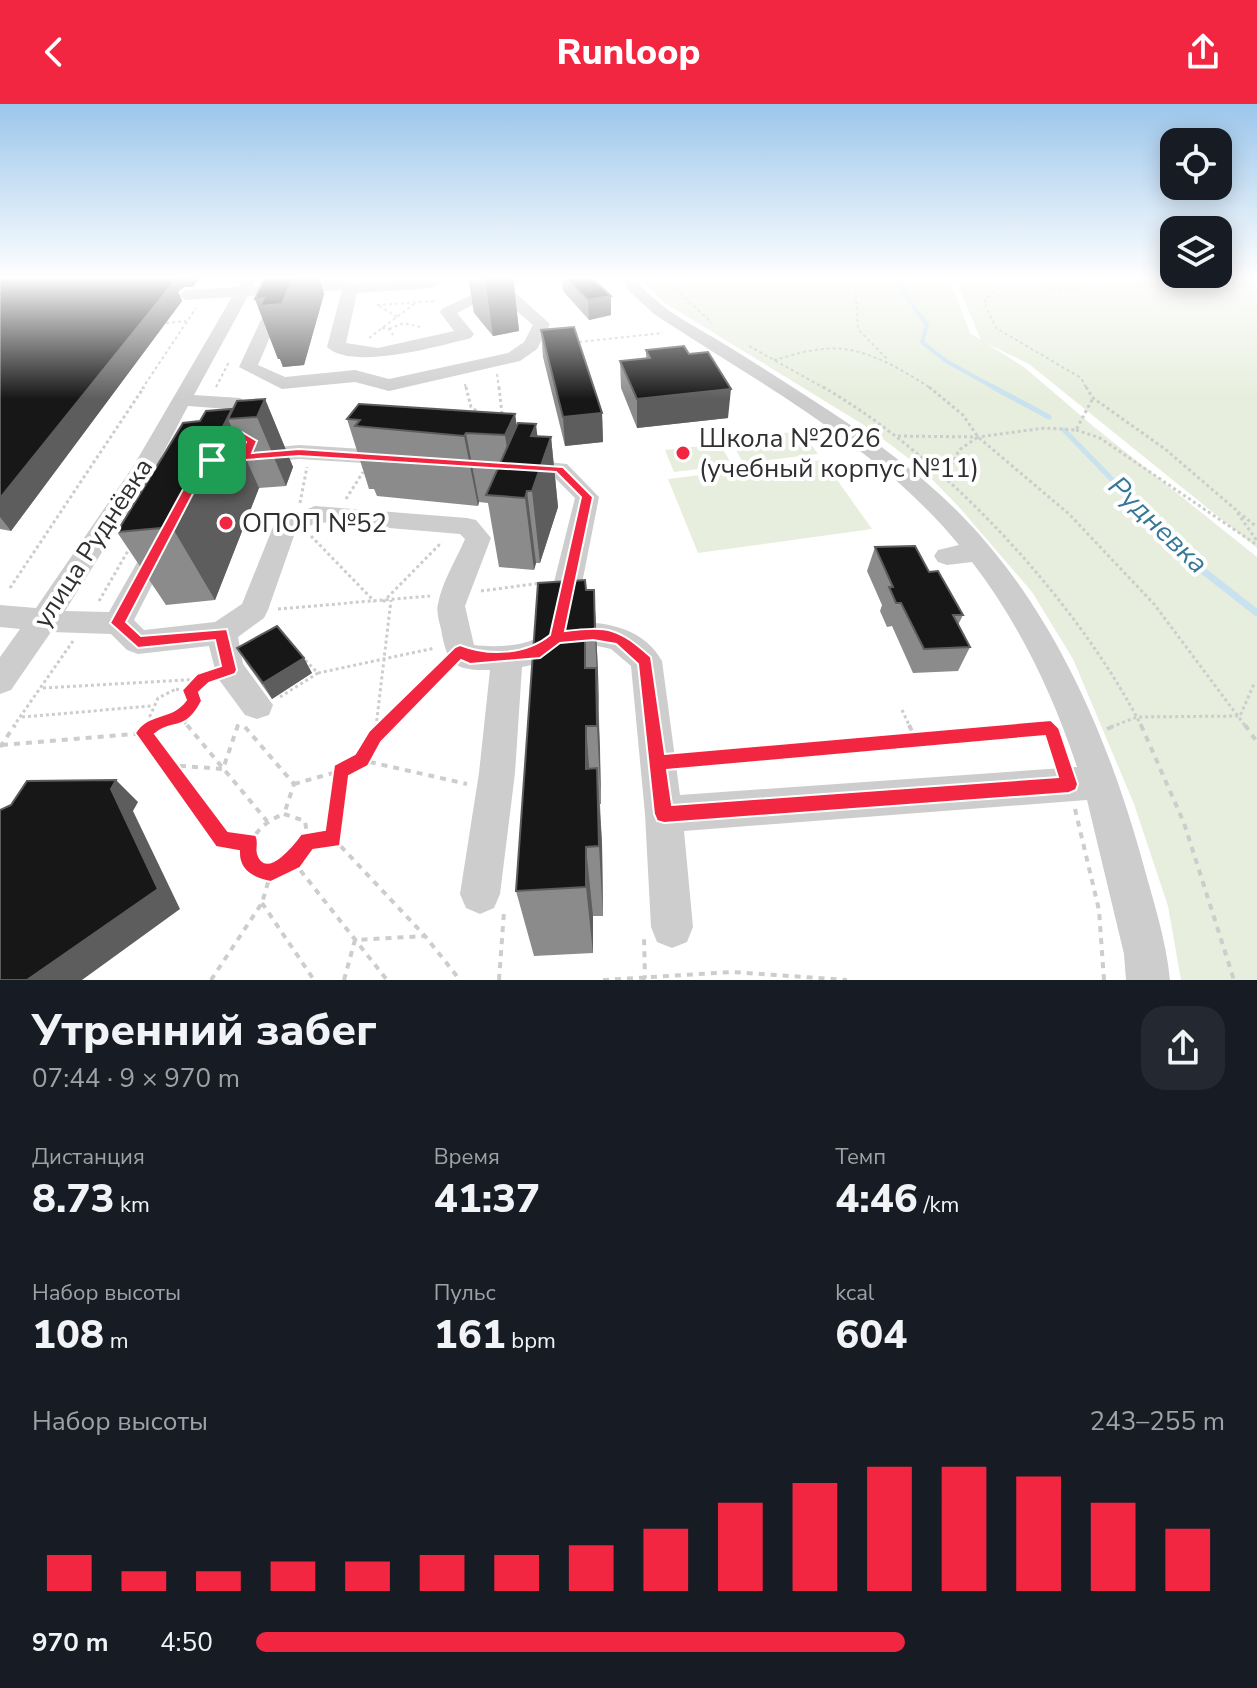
<!DOCTYPE html>
<html lang="ru">
<meta charset="utf-8">
<style>
:root{--surface:#171b24;--page:#242831;--text:#f1f3f6;--muted:#9ea1a6;--accent:#f22641}
body{margin:0;font-family:"Nunito Sans",sans-serif;background:var(--page);color:var(--text);height:100vh;display:flex;flex-direction:column;font-size:30px;white-space:nowrap}
*{box-sizing:border-box;margin:0}
p{font-size:26px;color:var(--muted)}
.icon{flex:none;width:44px;height:44px;fill:none;stroke:currentColor;stroke-width:2;stroke-linecap:round;stroke-linejoin:round}
.map{position:relative;height:876px;overflow:hidden}
.sheet{display:flex;flex-direction:column;background:var(--surface);flex:1}
.sheet>*{flex:none}
.buttons{position:absolute;left:1160px;top:24px;display:grid;gap:16px}
.buttons a{display:grid;place-items:center;width:72px;height:72px;border-radius:16px;background:var(--surface);box-shadow:0 4px 20px #0003;font-size:40px}
.pin{position:absolute;display:grid;place-items:center;width:68px;height:68px;color:#fff;margin:-34px;border-radius:16px;box-shadow:0 4px 12px #0006}
.round{display:grid;place-items:center;flex:none;width:84px;height:84px;border-radius:24px;background:var(--page)}
.head{display:flex;align-items:center;justify-content:space-between;height:136px;padding:0 32px}
h1{font-size:44px;font-weight:800;line-height:60px}
.metrics{display:grid;grid-template-columns:repeat(3,1fr);gap:12px;height:136px;padding:8px 32px}
.metrics div{display:grid;align-content:center}
.metrics b{font-size:40px;font-weight:800}
.metrics small{font-size:22px;font-weight:400}
.metrics p{font-size:22px}
.chart{height:224px;padding:16px 32px}
.chart p{display:flex;justify-content:space-between}
.chart svg{width:100%;height:144px;margin-top:8px;stroke:var(--accent);stroke-width:6}
ul{padding:0 32px;list-style:none;font-size:26px}
li{display:grid;grid-template-columns:128px 96px 1fr;align-items:center;height:60px}
li i{height:20px;border-radius:10px;background:var(--accent)}
header{display:flex;justify-content:space-between;align-items:center;height:104px;padding:0 32px;background:var(--accent);color:#fff;font-size:36px;font-weight:800}
.map>svg:first-child{display:block}
</style>
<header><svg class="icon" aria-label="back" viewBox="0 0 24 24"><path d="M15 5l-7 7 7 7"/></svg>Runloop<svg class="icon" aria-label="share" viewBox="0 0 24 24"><path d="M12 15V3M7 8l5-5 5 5M5 13v7h14v-7"/></svg></header>
<div class="map">
<svg width="1257" height="876" viewBox="0 0 1257 876">
<rect width="100%" height="100%" fill="#fff"/>
<path fill="#e7eedd" d="M639 173H939L949 174 970 229 981 236 955 175 957 173H1257V444L1029 260 986 239 1024 263 1093 322 1257 453V876H1181L1168 802 1134 700 1073 555 1032 488 959 403 920 363 867 323 665 199Z
M801 327 818 350 743 359 730 335Z
M720 340 732 361 674 368 665 346Z
M823 356 872 425 698 449 668 375Z"/>
<g fill="none" stroke-linecap="round" stroke-linejoin="round">
<path stroke="#c8e2ef" stroke-width="4" d="M902 173 897 179 927 221 922 238 946 257 997 285"/>
<path stroke="#c8e2ef" stroke-width="5" d="M993 283 1049 313
M1064 326 1166 431"/>
<path stroke="#c8e2ef" stroke-width="7" d="M1164 429 1192 458 1257 509"/>
<path stroke="#cdcdcd" stroke-width="2" stroke-dasharray="3 3" stroke-linecap="butt" d="M663 173 712 219
M855 173 858 225 888 256
M965 173H1006L1026 181 1064 186 1121 179 1171 183 1203 179 1257 182
M1006 173 984 198 996 224 1081 274 1087 285
M1250 173 1257 176
M377 201 437 197
M379 202 397 213
M166 219 186 217
M382 224 389 225 393 231
M389 225 404 219 420 223
M369 234 414 200
M579 238 663 229
M749 242 826 285
M774 256C790 252 807 246 823 245 861 240 901 265 932 285
M497 270 499 285
M465 280 466 285
M216 283 229 258
M142 285 196 204"/>
<path stroke="#cdcdcd" stroke-width="3" stroke-dasharray="3 3" stroke-linecap="butt" d="M466 283 471 303 478 308
M499 283 502 310
M823 283C945 353 1078 498 1142 623
M929 283 963 311 978 333 1069 410 1154 500 1246 623
M1086 283 1093 294 1165 345 1235 405 1257 437
M1076 326 1100 334 1257 441
M898 332 978 333 1045 324 1076 326 1093 294
M946 372 959 346 978 333
M346 395 363 368
M300 399 307 363
M1238 408 1257 423
M311 432 375 498
M10 484 144 283
M481 487 541 479
M99 497 129 445
M383 498 442 438
M278 505 430 492
M318 569 435 544
M43 584 203 575
M176 585 193 589 191 603 172 617 160 618 150 612 158 594Z
M190 586 206 574
M280 593 318 569 304 555
M902 606 910 623
M22 613 151 602
M180 613 189 623
M13 623 73 537
M151 623 156 619
M237 623 239 618
M376 623 391 496
M384 623 446 561
M1111 623 1137 613 1240 612 1254 580"/>
<path stroke="#cdcdcd" stroke-width="4" stroke-dasharray="6 6" stroke-linecap="butt" d="M187 621 267 717
M376 621 375 633 361 656 467 680
M909 621 916 635
M1141 621 1184 719 1234 876
M1245 621 1257 638
M245 623 294 680 284 710
M1107 625 1116 621
M1052 628 1061 655
M144 629 153 621
M375 632 386 621
M2 641 144 629 223 737 250 738
M0 643 15 621
M684 656 1051 624
M168 661 223 665 238 621
M294 680 340 667
M1075 705 1099 806 1104 876
M284 710 305 717 308 736C296 756 281 769 257 765L248 753C250 731 263 718 284 710Z
M334 735 341 667 361 656
M308 736 334 735 425 832 460 876
M293 757 387 876
M262 799 314 876
M211 876 262 799 271 768
M344 876 355 836 425 832
M499 876 504 808
M603 876 732 868 847 876
M642 876 645 873 644 833"/>
<path fill="#cdcdcd" fill-rule="evenodd" d="M244 173H258L253 182 278 181 282 173H296L294 180 344 176 353 180 450 173 431 184 357 189 346 239 378 244 454 227 440 208 442 205 508 173H527L509 183 550 220 537 245 520 257 389 287 355 278 282 285 239 263 273 190 248 192 194 291 240 294 250 300 240 306 188 302 161 353 200 352 203 357 200 362 153 367 65 507 109 508 152 432 161 429 170 432 174 438 134 516 144 526 215 518 242 500 275 418 315 402 467 414 476 416 491 434 465 502 474 541C489 543 514 543 530 537 540 534 544 524 556 521 593 514 642 520 662 557L680 691 1077 663C1053 590 1019 519 972 458L947 461 938 458 934 452 938 446 959 441C879 343 759 279 654 210L629 187 620 173H634C654 202 691 220 721 238 757 260 793 283 828 306 877 338 926 374 966 416 1054 508 1107 631 1141 752 1152 793 1166 834 1170 876H1126L1124 850 1087 696 684 727 693 823 687 838 672 844 657 838 651 823 645 710 631 562 611 545 593 541 564 544 551 557 522 563 515 669 500 790 494 804 480 810 466 804 460 790 479 669 490 566C454 567 447 560 441 525 439 517 436 507 438 500 442 478 456 456 465 435L460 430 318 418 295 429 268 506 264 514 238 533 243 560 273 601 269 611 257 615 245 611 217 573 209 542 138 550 127 546 111 530 51 528 11 586 0 590V553L20 525 0 523V501L36 504 134 361 232 193 186 196 178 191 186 186 238 183ZM342 186 327 243C352 267 439 242 471 234L474 230 457 209 496 189 533 221 524 238 508 249 389 275 355 266 285 273 258 261 289 189Z
M299 341 395 347 406 354 395 361 299 355 255 359 244 352 255 345Z
M518 355 567 360 599 393 576 510 571 518 561 521 551 518 546 510 575 394 552 371 510 367 507 362 510 357Z"/>
</g>
<path fill="#8b8b8b" d="M0 173 193 183H184L178 188 182 197 11 427 0 425Z
M265 173H352L349 175H320L324 190 304 261 283 263 280 255H278L255 195Z
M468 173H513L519 227 493 232 474 209Z
M562 173H591L611 211 589 216 563 187Z
M541 226 602 309 603 338 565 342 543 253Z
M646 246 728 314 637 324 621 284 620 257 646 254Z
M265 295 293 363 286 382 259 384 215 496 166 501 117 428 200 317Z
M515 310 517 322 537 332 551 333 558 403 540 459H536L534 466 499 463 488 399 479 398 478 402 377 392 374 385H369L347 315Z
M875 443 929 468 963 511 958 521 970 543 958 567 913 569 892 522 887 523 880 507 882 501 867 467Z
M586 486H594L598 568 601 700H600L602 740 603 812H593V849L534 852 516 787Z
M237 544 312 569 272 595 247 560Z"/>
<path fill="#5d5d5d" d="M167 173H200L193 183H184L178 188 182 197 11 427 0 413V394Z
M293 173H319L324 190 304 261 283 263 280 255H278L255 195 264 194Z
M491 173H513L519 227 493 232 485 174Z
M611 192V211L589 216 588 196Z
M731 285 728 314 637 324V295Z
M265 295 293 363 286 382 257 313Z
M232 305 228 315 259 384 215 496 172 423Z
M602 309 603 338 565 342 563 313Z
M515 310 524 379 514 393 505 331Z
M536 320 541 363 551 333 558 403 540 459 532 387 531 332Z
M466 329 479 398 478 402 464 332Z
M527 387 536 459 534 466 525 394Z
M594 486 598 568 599 613 595 531Z
M304 554 312 569 272 595 263 579Z
M596 564 600 644 601 700 597 622Z
M586 622 592 700 586 665Z
M597 664 602 740 603 812 599 742Z
M116 676 138 698 133 707 180 805 82 876H27L111 685Z
M586 743 593 812V849L586 783Z"/>
<path fill="#171717" stroke="#5d5d5d" stroke-width="2" d="M0 173H168L174 178 0 394Z
M265 173H293L282 200 260 202 264 194 255 195Z
M565 173H591L611 192 588 196Z
M574 223 602 309 563 313 541 226Z
M684 242 689 250 708 248 731 285 637 295 620 257 650 254 646 246Z
M265 295 257 313 228 315 237 297Z
M359 300 515 310 505 331 466 329 464 332 355 322 360 316 347 315Z
M232 305 172 423 117 428 183 319 200 317 206 307Z
M518 319 536 320 531 332 551 333 532 387H527L525 394 486 391Z
M915 442 929 468 938 467 963 511H953L970 543 924 545 901 499H896L889 483H893L875 443Z
M585 476 586 486H594L595 531 585 532V564H596L597 622H586V665L597 664 599 742 586 743V783L516 787 538 479Z
M277 522 304 554 263 579 237 544Z
M116 676 111 685 158 785 27 876H0V706L11 701 27 677Z"/>
<linearGradient id="sky" x2="0" y2="1"><stop stop-color="#9bc6eb"/><stop offset="0.59" stop-color="#fff"/><stop offset="1" stop-color="#fff" stop-opacity="0"/></linearGradient>
<rect width="1257" height="295" fill="url(#sky)"/>
<path fill="#f22641" stroke="#fff" stroke-width="2" fill-rule="evenodd" d="M242 328 257 337 252 349 299 345 563 363 593 393 565 527C610 522 618 524 651 553L665 650 1051 616 1059 624 1078 680 1076 686 1069 689 664 719 657 717 654 710 638 560 616 540 593 536 560 539 540 554 470 560 461 556 381 638 368 662 349 672 340 742 313 746 300 764 271 778C254 775 238 767 239 747L216 743 135 629C148 607 172 616 186 596L182 586 197 570 221 562 215 536 138 544 110 519 199 356 207 353 214 340ZM241 335 246 338 240 353 245 356 299 352 556 368 581 393 550 531C526 551 488 552 460 541L455 543 369 627 355 650 334 661 325 726 301 730C296 737 266 776 258 750 256 743 260 738 256 731L228 727 155 630C172 615 185 630 202 597L199 588 209 579 235 570 237 566 227 525 141 532 126 518 209 359 216 358 222 344ZM1045 632 1058 673 672 701 667 666Z"/>
<g fill="#f22641" stroke="#fff" stroke-width="3">
<circle cx="683" cy="349" r="8"/>
<circle cx="226" cy="419" r="8"/>
</g>
<g text-anchor="middle" dominant-baseline="central" stroke-width="8" stroke-linejoin="round" paint-order="stroke">
<g font-size="26" fill="#303030" stroke="#fff" text-anchor="start">
<text x="699" y="334">Школа №2026<tspan x="699" dy="30">(учебный корпус №11)</tspan></text>
<text x="242" y="419">ОПОП №52</text>
</g>
<g font-size="26" fill="#303030" stroke="#fff">
<text transform="translate(93 439) rotate(-57)">улица Руднёвка</text>
</g>
<g font-size="28" font-style="italic" fill="#377899" stroke="#fff">
<text transform="translate(1158 421) rotate(44)">Рудневка</text>
</g>
</g>
</svg>
<div class="buttons">
<a><svg class="icon" aria-label="locate" viewBox="0 0 24 24"><circle cx="12" cy="12" r="6"/><path d="M12 2v4M12 18v4M2 12h4M18 12h4"/></svg></a>
<a><svg class="icon" aria-label="layers" viewBox="0 0 24 24"><path d="M12 4l9 5-9 5-9-5zM3 14l9 5 9-5"/></svg></a>
</div>
<div class="pin" style="left:212px;top:356px;background:#1e9e55"><svg class="icon" aria-label="arrive" viewBox="0 0 24 24"><path d="M6 21V4h12l-3 4 3 4H6"/></svg></div>
</div>
<section class="sheet">
<div class="head"><div><h1>Утренний забег</h1><p>07:44 · 9 × 970 m</p></div><a class="round"><svg class="icon" aria-label="share" viewBox="0 0 24 24"><path d="M12 15V3M7 8l5-5 5 5M5 13v7h14v-7"/></svg></a></div>
<div class="metrics">
<div><p>Дистанция</p><b>8.73<small> km</small></b></div>
<div><p>Время</p><b>41:37</b></div>
<div><p>Темп</p><b>4:46<small> /km</small></b></div>
</div>
<div class="metrics">
<div><p>Набор высоты</p><b>108<small> m</small></b></div>
<div><p>Пульс</p><b>161<small> bpm</small></b></div>
<div><p>kcal</p><b>604</b></div>
</div>
<div class="chart"><p><span>Набор высоты</span>243–255 m</p>
<svg viewBox="0 0 160 44" preserveAspectRatio="none"><path d="M5 44V33M15 44V38M25 44V38M35 44V35M45 44V35M55 44V33M65 44V33M75 44V30M85 44V25M95 44V17M105 44V11M115 44V6M125 44V6M135 44V9M145 44V17M155 44V25"/></svg>
</div>
<ul>
<li><b>970 m</b>4:50<i style="width:67%"></i></li>
</ul>
</section>
